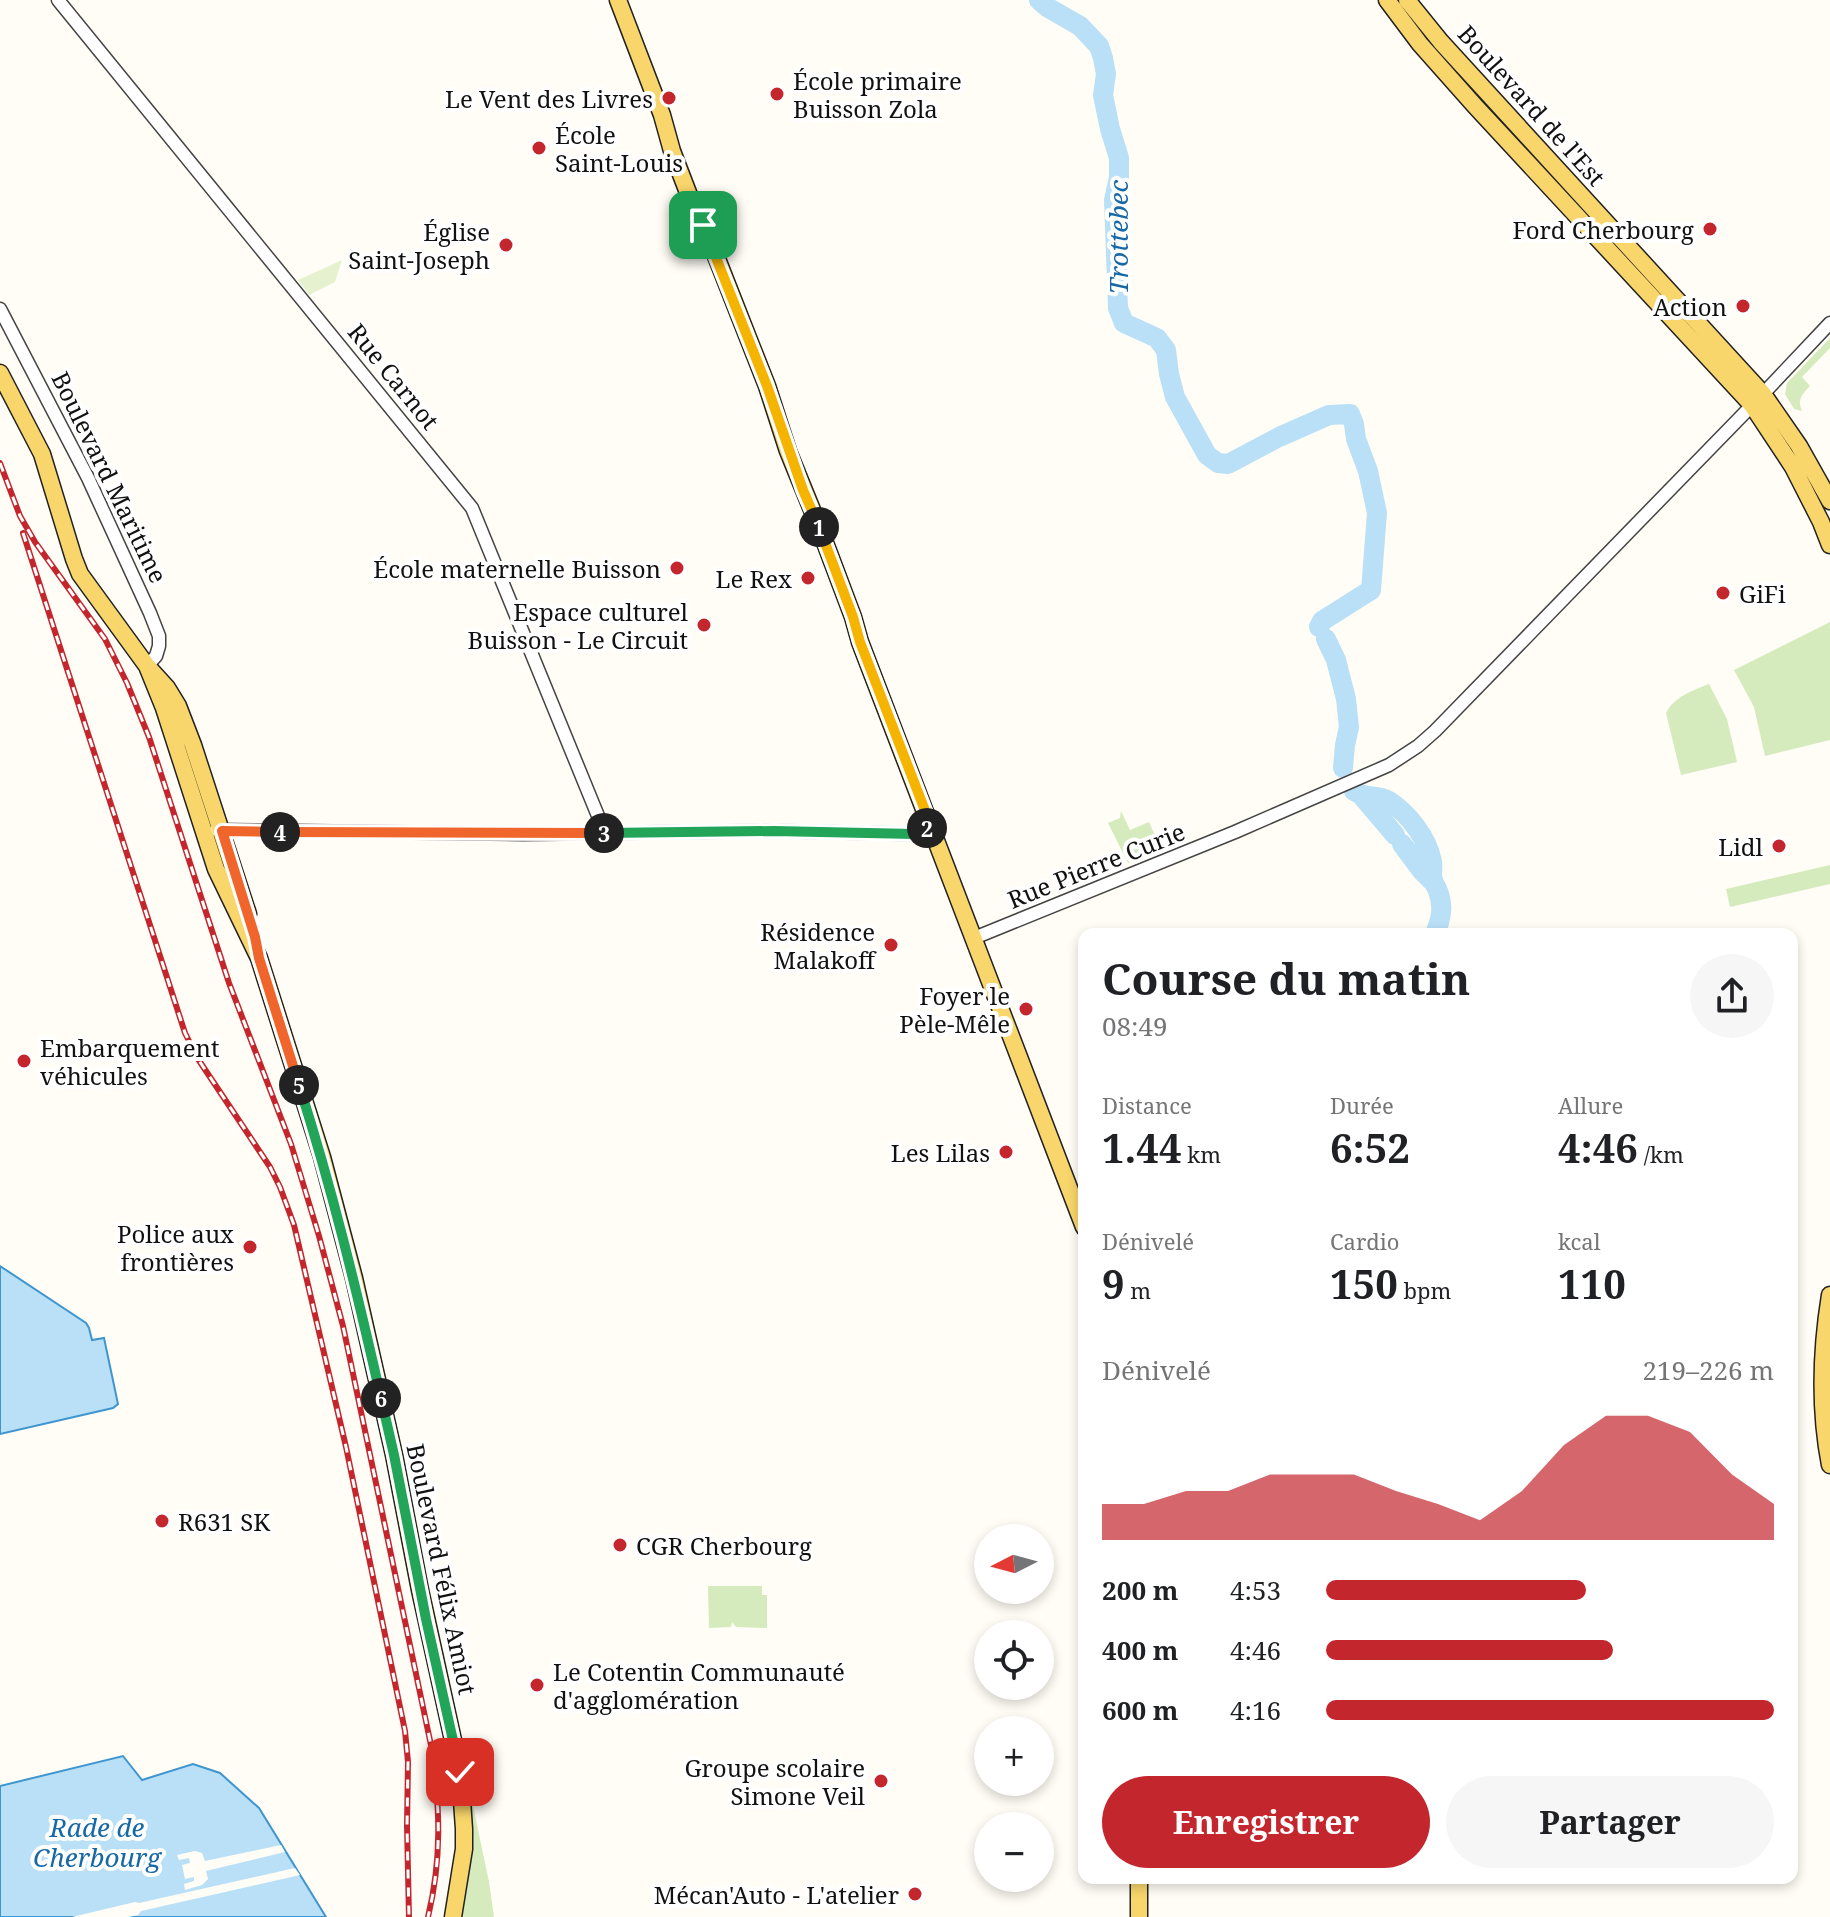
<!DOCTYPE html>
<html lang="fr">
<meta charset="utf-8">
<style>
:root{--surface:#fff;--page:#f6f6f6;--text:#202124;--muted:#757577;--accent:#c4262e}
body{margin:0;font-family:"Noto Serif",serif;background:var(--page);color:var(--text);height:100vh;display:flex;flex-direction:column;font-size:30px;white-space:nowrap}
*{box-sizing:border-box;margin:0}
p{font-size:26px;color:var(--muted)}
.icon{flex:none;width:44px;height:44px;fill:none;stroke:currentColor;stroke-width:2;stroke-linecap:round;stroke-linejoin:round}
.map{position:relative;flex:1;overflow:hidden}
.sheet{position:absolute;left:1078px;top:928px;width:720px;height:956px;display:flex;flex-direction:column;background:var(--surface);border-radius:16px;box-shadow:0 4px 12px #0003}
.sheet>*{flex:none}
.needle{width:52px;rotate:264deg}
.tools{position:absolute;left:974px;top:1524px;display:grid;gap:16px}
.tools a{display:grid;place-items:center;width:80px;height:80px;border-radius:50%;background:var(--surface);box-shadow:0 4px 12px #0003;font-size:40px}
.pin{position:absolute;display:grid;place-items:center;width:68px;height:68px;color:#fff;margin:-34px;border-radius:16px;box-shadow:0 4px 12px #0006}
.km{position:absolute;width:40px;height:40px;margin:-20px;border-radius:50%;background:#222;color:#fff;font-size:22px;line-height:40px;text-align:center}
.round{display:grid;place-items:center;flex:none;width:84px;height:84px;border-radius:42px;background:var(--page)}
.headline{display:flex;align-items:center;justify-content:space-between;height:136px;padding:0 24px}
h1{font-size:44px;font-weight:700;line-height:60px}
.metrics{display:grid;grid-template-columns:repeat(3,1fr);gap:12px;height:136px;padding:8px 24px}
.metrics div{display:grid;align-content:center}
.metrics b{font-size:40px;font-weight:700}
.metrics small{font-size:22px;font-weight:400}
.metrics p{font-size:22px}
.chart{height:224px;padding:16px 24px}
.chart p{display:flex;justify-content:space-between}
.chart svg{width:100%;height:144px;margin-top:8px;fill:var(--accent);opacity:.7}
.cta{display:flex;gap:16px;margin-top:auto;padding:16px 24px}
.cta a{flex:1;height:92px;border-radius:48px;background:var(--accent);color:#fff;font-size:32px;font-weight:700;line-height:92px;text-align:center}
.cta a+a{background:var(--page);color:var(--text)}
ul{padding:0 24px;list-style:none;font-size:26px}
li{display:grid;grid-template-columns:128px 96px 1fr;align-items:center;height:60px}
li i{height:20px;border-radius:10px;background:var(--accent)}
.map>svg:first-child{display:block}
</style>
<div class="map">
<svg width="1830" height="1917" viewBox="0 0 1830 1917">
<rect width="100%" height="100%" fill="#fffdf5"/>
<path fill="#d5ebbd" d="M1830 338V348L1802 377 1810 386C1802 394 1797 400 1802 411L1794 409 1785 394 1787 383Z
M1830 622V740L1765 756 1754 707 1734 670Z
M1709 684 1727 719 1737 762 1681 775 1666 713C1675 696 1692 691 1709 684Z
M1121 811 1130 830 1149 822 1161 849 1128 863 1108 823 1120 818Z
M1830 865V884L1730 907 1726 889Z
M762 1586V1595H767V1628L736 1627 732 1622 731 1627 709 1628 708 1586Z
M472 1801 489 1882 494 1917H460C468 1879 471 1843 470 1804Z"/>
<path fill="#e6f2cf" d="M342 260 335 282 309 295 298 280Z"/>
<path fill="#b9e0f7" stroke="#3f96cf" stroke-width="2" d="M0 1266 86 1323 89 1328 92 1340 104 1338 118 1404 113 1408 0 1434Z
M123 1756 142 1780 193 1764 220 1773 259 1808 326 1917H0V1786Z"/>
<path fill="#fffdf5" d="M281 1845 285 1852 206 1871 208 1879 202 1885 185 1890 184 1884 194 1881V1877L185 1879 182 1865 190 1863 189 1858 179 1860 177 1855 195 1851 202 1853 205 1861Z
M295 1868 300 1875 141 1911 138 1915 129 1917H72L135 1902 139 1903Z"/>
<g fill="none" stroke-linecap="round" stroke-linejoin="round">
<path stroke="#b9e0f7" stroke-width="20" d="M1039 0 1047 7 1080 26 1099 46 1103 58 1106 74 1103 95 1110 129 1119 158V177L1114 200 1118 308 1124 323 1157 338 1166 350 1169 374 1175 397 1207 455 1218 463 1228 464 1279 437 1329 415 1350 414 1354 424 1356 439 1368 471 1377 513 1371 590 1322 621 1319 627
M1326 639 1336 660 1346 699 1349 727 1345 745 1343 768
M1354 791C1366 799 1378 794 1389 801 1409 814 1427 838 1432 861 1433 868 1431 875 1433 880 1434 884 1437 888 1438 891 1444 907 1441 919 1435 934
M1362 796 1395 835
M1402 844 1422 871 1433 882"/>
<g stroke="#444" stroke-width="15">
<path id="minor" d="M58 0 472 508 605 833
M0 309 88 478 150 613 159 636V646L156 656 147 666
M216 830 523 834 774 831 914 834 931 826
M974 938 1235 832 1389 765 1418 746 1435 731 1763 394 1830 323"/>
</g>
<g stroke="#222" stroke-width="19">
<path id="major" d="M618 0 662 115 672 151 692 203 712 246 767 386 788 451 821 532 853 617 860 642 1084 1227
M1387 0 1420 44 1475 106 1752 405 1793 467 1821 522 1830 545
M1407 0 1441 42 1763 394 1799 446 1830 501
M0 373 42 454 74 559 80 574 147 666 167 688 178 706 193 745 248 914
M147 666 164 708 216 869 259 958 322 1157 354 1278 394 1455 420 1590 460 1772 464 1829V1849L453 1917
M1830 1295C1821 1351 1819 1408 1830 1465
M1139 1917V1878"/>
</g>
<use href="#minor" stroke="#fff" stroke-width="12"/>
<use href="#major" stroke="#f9d66b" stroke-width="16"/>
<g stroke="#c4262e" stroke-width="6">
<path id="rail" d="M0 463 20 516 35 542 105 639 127 683 149 737 229 983 291 1144 319 1236 343 1326 432 1750C440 1808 442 1859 428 1917
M23 533 185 1033 198 1059 270 1167 280 1187 294 1225 346 1447 405 1731 408 1762 407 1826 409 1917"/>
</g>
<use href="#rail" stroke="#fff" stroke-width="3" stroke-dasharray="9" stroke-linecap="butt"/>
</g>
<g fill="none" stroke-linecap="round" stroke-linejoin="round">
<g stroke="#fff" stroke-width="16">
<path id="split-1" d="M703 225 767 386 803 490 819 527"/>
</g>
<g stroke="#fff" stroke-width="16">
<path id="split-2" d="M819 527 853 617 860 642 931 826 927 828"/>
</g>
<g stroke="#fff" stroke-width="16">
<path id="split-3" d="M604 833 774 831 914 834 927 828"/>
</g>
<g stroke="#fff" stroke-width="16">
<path id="split-4" d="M280 832 604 833"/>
</g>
<g stroke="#fff" stroke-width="16">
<path id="split-5" d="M280 832 222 831 255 937 259 958 299 1085"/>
</g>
<g stroke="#fff" stroke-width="16">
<path id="split-6" d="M299 1085C332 1188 357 1292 381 1398"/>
</g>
<g stroke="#fff" stroke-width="16">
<path id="split-7" d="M381 1398 394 1455 426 1619 460 1772"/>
</g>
<use href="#split-1" stroke="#f5b400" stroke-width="10"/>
<use href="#split-2" stroke="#f5b400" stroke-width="10"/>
<use href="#split-3" stroke="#22a559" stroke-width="10"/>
<use href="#split-4" stroke="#f0652b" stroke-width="10"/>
<use href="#split-5" stroke="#f0652b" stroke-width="10"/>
<use href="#split-6" stroke="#22a559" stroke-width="10"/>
<use href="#split-7" stroke="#22a559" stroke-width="10"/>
</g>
<g fill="#c4262e" stroke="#fff" stroke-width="3">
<circle cx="777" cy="94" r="8"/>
<circle cx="669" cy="98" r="8"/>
<circle cx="539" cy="148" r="8"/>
<circle cx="1710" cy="229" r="8"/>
<circle cx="506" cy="245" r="8"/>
<circle cx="1743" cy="306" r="8"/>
<circle cx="677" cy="568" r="8"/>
<circle cx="808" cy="578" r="8"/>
<circle cx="1723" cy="593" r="8"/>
<circle cx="704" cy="625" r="8"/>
<circle cx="1779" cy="846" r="8"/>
<circle cx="891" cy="945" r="8"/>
<circle cx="1026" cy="1009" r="8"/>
<circle cx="24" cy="1061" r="8"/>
<circle cx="1006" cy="1152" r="8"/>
<circle cx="250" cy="1247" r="8"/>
<circle cx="162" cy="1521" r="8"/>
<circle cx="620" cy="1545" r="8"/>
<circle cx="537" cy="1685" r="8"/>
<circle cx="881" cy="1781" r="8"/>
<circle cx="915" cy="1894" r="8"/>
</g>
<g text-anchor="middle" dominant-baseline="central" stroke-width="8" stroke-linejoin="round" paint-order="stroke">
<g font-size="24" fill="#111" stroke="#fff" text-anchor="end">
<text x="793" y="80" text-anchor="start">École primaire<tspan x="793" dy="28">Buisson Zola</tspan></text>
<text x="653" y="98">Le Vent des Livres</text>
<text x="555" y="134" text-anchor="start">École<tspan x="555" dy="28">Saint-Louis</tspan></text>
<text x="1694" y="229">Ford Cherbourg</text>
<text x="490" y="231">Église<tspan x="490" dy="28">Saint-Joseph</tspan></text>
<text x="1727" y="306">Action</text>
<text x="661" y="568">École maternelle Buisson</text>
<text x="792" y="578">Le Rex</text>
<text x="1739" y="593" text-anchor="start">GiFi</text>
<text x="688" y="611">Espace culturel<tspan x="688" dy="28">Buisson - Le Circuit</tspan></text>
<text x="1763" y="846">Lidl</text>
<text x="875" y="931">Résidence<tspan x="875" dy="28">Malakoff</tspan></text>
<text x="1010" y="995">Foyer le<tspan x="1010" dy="28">Pèle-Mêle</tspan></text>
<text x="40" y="1047" text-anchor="start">Embarquement<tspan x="40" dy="28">véhicules</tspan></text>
<text x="990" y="1152">Les Lilas</text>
<text x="234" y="1233">Police aux<tspan x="234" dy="28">frontières</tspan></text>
<text x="178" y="1521" text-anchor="start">R631 SK</text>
<text x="636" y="1545" text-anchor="start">CGR Cherbourg</text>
<text x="553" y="1671" text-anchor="start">Le Cotentin Communauté<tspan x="553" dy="28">d'agglomération</tspan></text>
<text x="865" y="1767">Groupe scolaire<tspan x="865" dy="28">Simone Veil</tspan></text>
<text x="899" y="1894">Mécan'Auto - L'atelier</text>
</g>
<g font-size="24" fill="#111" stroke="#fff">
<text transform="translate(1532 105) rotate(48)">Boulevard de l'Est</text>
<text transform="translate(394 376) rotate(51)">Rue Carnot</text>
<text transform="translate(110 477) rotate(64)">Boulevard Maritime</text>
<text transform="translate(1096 865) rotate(-22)">Rue Pierre Curie</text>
<text transform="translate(442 1569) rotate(78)">Boulevard Félix Amiot</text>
</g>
<g font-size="26" font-style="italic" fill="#1768a6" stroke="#fff">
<text transform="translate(1118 237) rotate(-90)">Trottebec</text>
<text x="97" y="1827">Rade de<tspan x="97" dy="30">Cherbourg</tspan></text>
</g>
</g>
</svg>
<div class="tools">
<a><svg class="needle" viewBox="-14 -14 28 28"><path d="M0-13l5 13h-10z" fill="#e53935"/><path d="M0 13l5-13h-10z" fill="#757577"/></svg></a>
<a><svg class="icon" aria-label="locate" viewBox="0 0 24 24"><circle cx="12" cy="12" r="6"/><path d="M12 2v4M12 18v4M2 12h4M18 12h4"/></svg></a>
<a>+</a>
<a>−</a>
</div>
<div class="pin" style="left:703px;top:225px;background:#1e9e55"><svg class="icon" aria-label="arrive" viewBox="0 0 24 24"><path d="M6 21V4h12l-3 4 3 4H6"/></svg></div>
<div class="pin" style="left:460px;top:1772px;background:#d93025"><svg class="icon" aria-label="check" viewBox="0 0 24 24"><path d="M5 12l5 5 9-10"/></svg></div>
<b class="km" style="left:819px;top:527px">1</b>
<b class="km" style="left:927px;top:828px">2</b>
<b class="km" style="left:604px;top:833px">3</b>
<b class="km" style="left:280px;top:832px">4</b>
<b class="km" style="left:299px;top:1085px">5</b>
<b class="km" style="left:381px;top:1398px">6</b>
<section class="sheet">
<div class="headline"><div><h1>Course du matin</h1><p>08:49</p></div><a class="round"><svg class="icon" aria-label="share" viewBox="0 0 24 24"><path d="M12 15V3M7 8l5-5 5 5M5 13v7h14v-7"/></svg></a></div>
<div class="metrics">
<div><p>Distance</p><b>1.44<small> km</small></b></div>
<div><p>Durée</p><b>6:52</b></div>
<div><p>Allure</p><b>4:46<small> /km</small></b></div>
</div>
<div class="metrics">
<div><p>Dénivelé</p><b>9<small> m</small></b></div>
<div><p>Cardio</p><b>150<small> bpm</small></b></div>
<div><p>kcal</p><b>110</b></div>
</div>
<div class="chart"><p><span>Dénivelé</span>219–226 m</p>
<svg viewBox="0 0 160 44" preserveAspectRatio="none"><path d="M0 44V33L10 33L20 29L30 29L40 24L50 24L60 24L70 29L80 33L90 38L100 29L110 15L120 6L130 6L140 11L150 24L160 33V44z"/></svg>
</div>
<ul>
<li><b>200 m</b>4:53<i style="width:58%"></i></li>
<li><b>400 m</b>4:46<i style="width:64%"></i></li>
<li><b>600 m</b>4:16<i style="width:100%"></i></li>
</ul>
<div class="cta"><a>Enregistrer</a><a>Partager</a></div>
</section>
</div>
